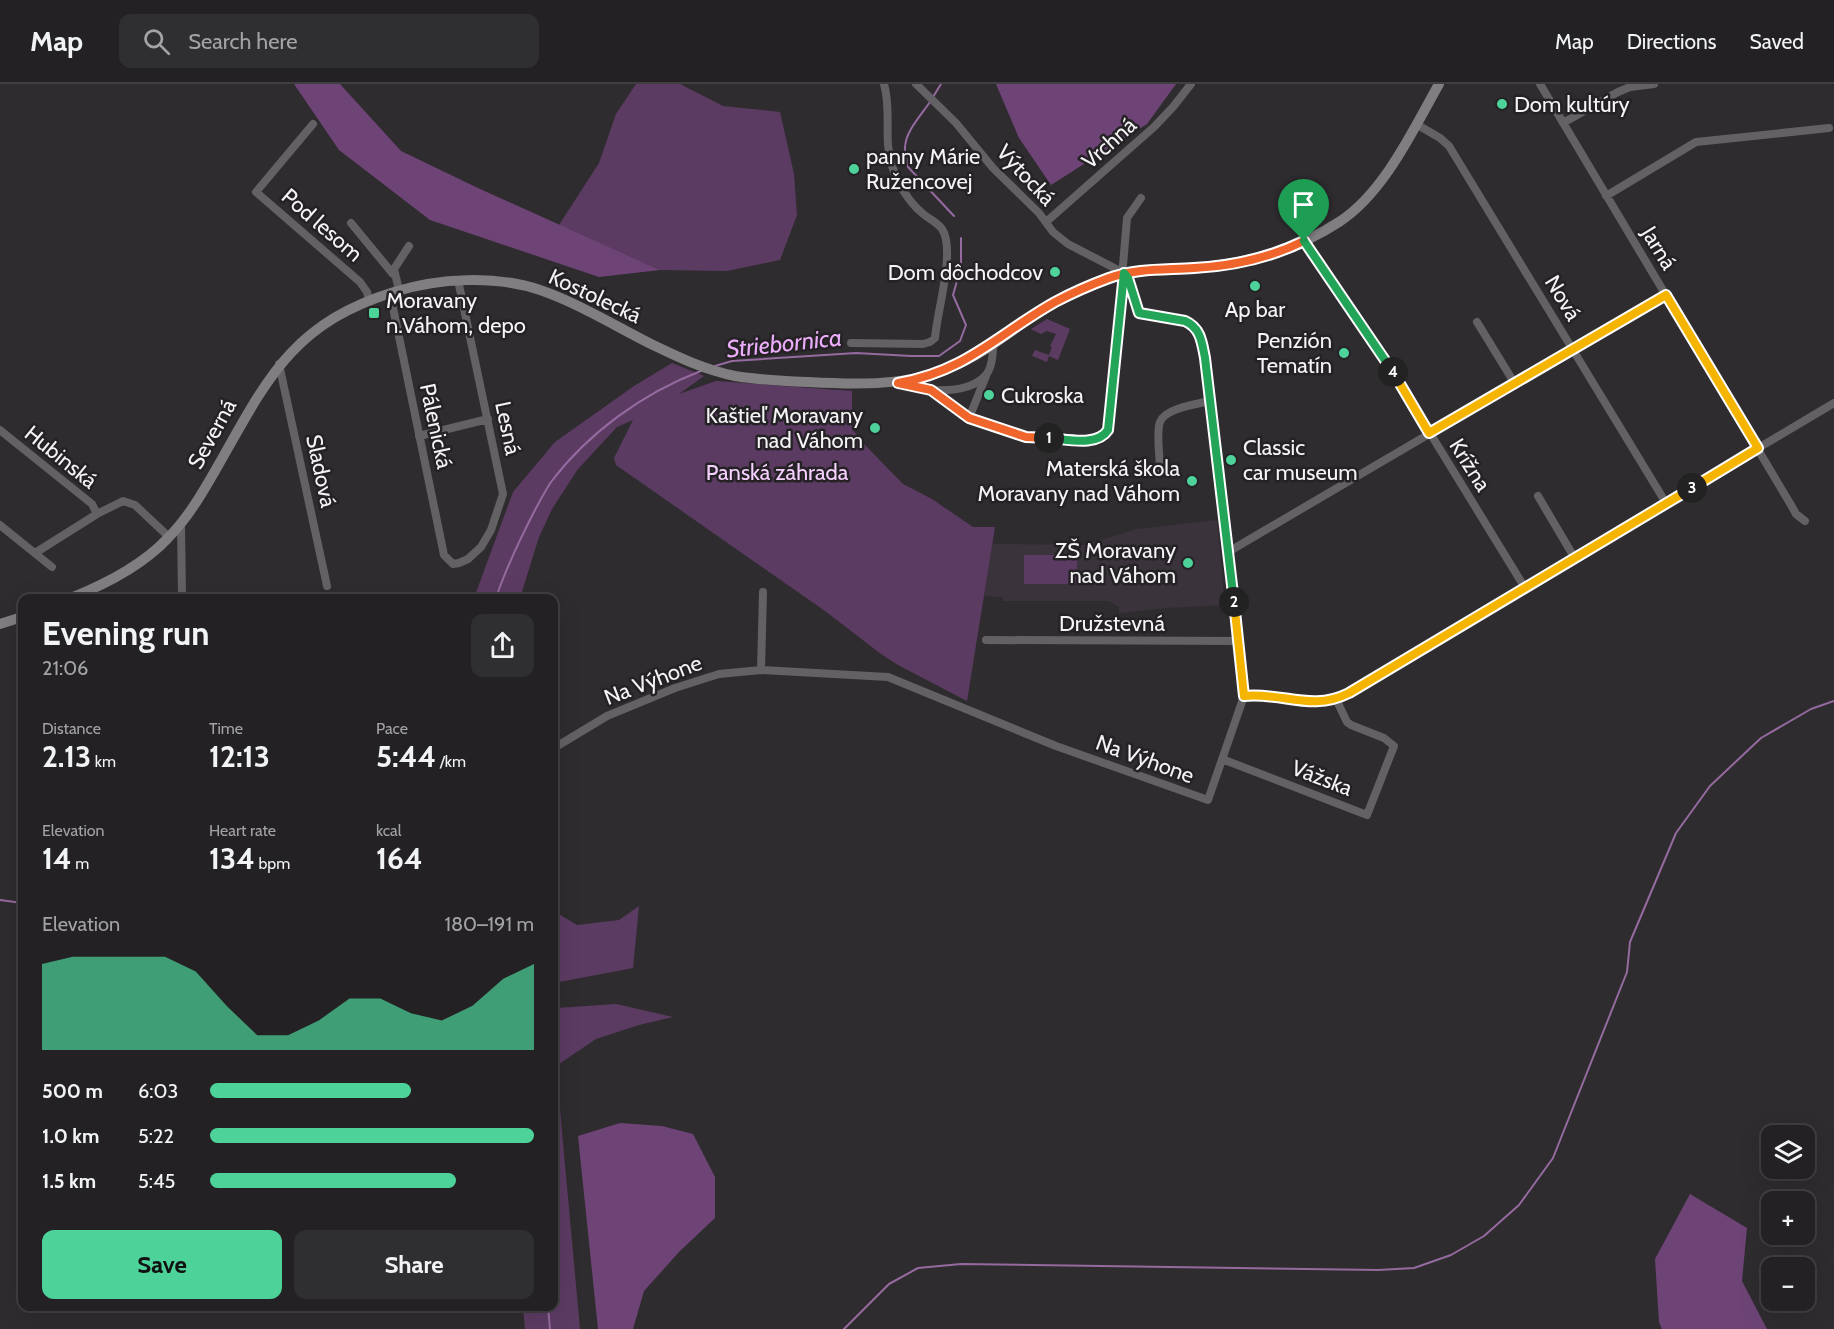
<!DOCTYPE html>
<meta charset="utf-8">
<style>
:root{--surface:#232123;--page:#2f2e30;--text:#f1f3f6;--muted:#a3a3a6;--line:#403e41;--accent:#4dd39a}
body{margin:0;font-family:Cabin,sans-serif;background:var(--page);color:var(--text);height:100vh;display:flex;flex-direction:column;font-size:22px;white-space:nowrap}
*{box-sizing:border-box;margin:0}
p{font-size:20px;color:var(--muted)}
.icon{flex:none;width:33px;height:33px;fill:none;stroke:currentColor;stroke-width:2;stroke-linecap:round;stroke-linejoin:round}
.map{position:relative;flex:1;overflow:hidden}
.panel{position:absolute;left:18px;top:510px;width:540px;height:717px;display:flex;flex-direction:column;background:var(--surface);border-radius:12px;box-shadow:0 6px 24px #0002,0 0 0 2px var(--line)}
.panel>*{flex:none}
.controls{position:absolute;left:1761px;top:1041px;display:grid;gap:12px}
.controls a{display:grid;place-items:center;width:54px;height:54px;border-radius:12px;background:var(--surface);box-shadow:0 6px 24px #0002,0 0 0 2px var(--line);font-size:30px}
.pin{position:absolute;display:grid;place-items:center;width:51px;height:51px;color:#fff;margin:-62px -26px;border-radius:50% 50% 50% 0;rotate:-45deg;box-shadow:0 0 6px #0007}
.pin .icon{rotate:45deg}
.km{position:absolute;width:30px;height:30px;margin:-15px;border-radius:50%;background:#222;color:#fff;font-size:16px;line-height:30px;text-align:center}
.round{display:grid;place-items:center;flex:none;width:63px;height:63px;border-radius:12px;background:var(--page)}
.head{display:flex;align-items:center;justify-content:space-between;height:102px;padding:0 24px}
h1{font-size:33px;font-weight:700;line-height:45px}
.figures{display:grid;grid-template-columns:repeat(3,1fr);gap:9px;height:102px;padding:6px 24px}
.figures div{display:grid;align-content:center}
.figures b{font-size:30px;font-weight:700}
.figures small{font-size:16px;font-weight:400}
.figures p{font-size:16px}
.chart{height:168px;padding:12px 24px}
.chart p{display:flex;justify-content:space-between}
.chart svg{width:100%;height:108px;margin-top:6px;fill:var(--accent);opacity:.7}
.cta{display:flex;gap:12px;margin-top:auto;padding:12px 24px}
.cta a{flex:1;height:69px;border-radius:12px;background:var(--accent);color:#111;font-size:24px;font-weight:700;line-height:69px;text-align:center}
.cta a+a{background:var(--page);color:var(--text)}
ul{padding:0 24px;list-style:none;font-size:20px}
li{display:grid;grid-template-columns:96px 72px 1fr;align-items:center;height:45px}
li i{height:15px;border-radius:8px;background:var(--accent)}
header{display:flex;align-items:center;gap:36px;box-sizing:border-box;height:84px;padding:0 30px;background:var(--surface);border-bottom:2px solid var(--line)}
header strong{font-size:28px}
nav{display:flex;gap:33px;margin-inline-start:auto;font-size:21px}
.search{width:420px;height:54px;background:var(--page);display:flex;align-items:center;gap:15px;box-sizing:border-box;padding:0 21px;border-radius:12px;color:var(--muted);font-size:22px}
.map>svg:first-child{display:block}
</style>
<header>
<strong>Map</strong>
<div class="search"><svg class="icon" aria-label="search" viewBox="0 0 24 24"><circle cx="10" cy="10" r="6"/><path d="M15 15l6 6"/></svg>Search here</div>
<nav><a>Map</a><a>Directions</a><a>Saved</a></nav>
</header>
<div class="map">
<svg width="1834" height="1245" viewBox="0 0 1834 1245">
<rect width="100%" height="100%" fill="#2f2c2f"/>
<path fill="#3a333c" d="M1217 436 1225 521 1166 524 1119 529V523L1109 517H1003V513L984 512 992 460 1086 461 1137 445Z"/>
<path fill="#5c3b63" d="M636 0H680L723 22 780 28 794 90 797 131 780 176 727 187 660 186 559 141 599 79 616 30Z
M1047 235 1070 245 1058 276 1049 272 1047 278 1032 272 1035 266 1049 271 1052 263 1050 262 1056 250 1047 247 1041 250 1031 245Z
M672 279 704 292 679 310 716 297 852 307V345L865 361 903 400 932 415 973 443H995L967 617 898 581 881 570 825 527 616 381 614 374 633 336 617 343 578 385 552 425 539 453 520 514H474L513 408 555 358 634 302Z
M1024 471H1077V500H1024Z
M554 822 557 829 577 841 619 836 639 822 633 884 554 899Z
M554 906 557 924 616 920 673 933 639 941 596 955 556 982 580 1245H525L523 1223 554 1222Z"/>
<path fill="#6e4477" d="M294 0H340L401 67 480 105 660 186 599 193 430 136 339 66Z
M996 0H1176L1147 40 1051 101 1019 54Z
M620 1039 662 1042 693 1050 715 1093V1134L679 1168 644 1207 633 1245H598L578 1052Z
M1690 1110 1747 1144 1742 1197 1767 1245H1662L1659 1238 1655 1175Z"/>
<g fill="none" stroke-linecap="round" stroke-linejoin="round">
<path stroke="#956a9f" stroke-width="2" d="M933 13 941 0
M930 18C921 31 905 48 905 64 904 70 908 76 908 83L954 132
M961 154V179
M715 282 732 277 856 269 911 272H939L960 257 966 241 953 211 961 183
M496 514C506 484 520 455 535 426 540 417 545 407 551 398 588 349 643 309 701 287
M0 816 22 819
M548 1222 550 1245
M844 1245 889 1200 918 1184 961 1180 1378 1186 1414 1184 1451 1171 1484 1152 1519 1121 1553 1074 1627 888 1630 858 1676 749 1710 702 1761 654 1811 625 1834 617"/>
<path stroke="#636163" stroke-width="8" d="M1540 0 1791 421 1796 430 1805 437
M1563 39 1618 8 1630 3 1654 0
M313 40 256 108 360 198 367 208 369 216
M1416 40 1440 54 1449 62 1666 419
M1606 112 1696 58 1829 44
M1046 138 1154 43 1173 23 1191 0
M351 139 393 190
M1304 157 1381 269 1525 504
M399 206 394 185 409 162
M390 209 444 471 453 480 459 479 468 475 481 463 491 446 503 410 458 196
M1477 238 1515 300
M851 259 923 260 930 258 935 254C937 227 956 166 942 145 937 138 927 134 921 128 908 117 897 98 892 82 883 55 892 27 884 0
M279 280 327 502
M900 299 931 306 969 334 999 345 1026 353 1097 356 1105 352 1109 346 1127 134 1141 114
M931 306C948 307 972 306 985 292 992 285 993 270 993 260
M969 334 986 292
M0 346 92 420 97 430
M419 352 488 335
M1160 385C1160 374 1156 348 1160 338 1165 324 1197 320 1210 317
M1538 412 1574 473
M181 440 182 514
M0 441 52 483
M1228 468 1666 211
M35 469 97 430 123 417 135 421 169 453
M986 556 1238 557
M761 586 763 508
M1244 612C1275 609 1306 623 1336 615L1834 319
M554 664 607 632 675 604 719 590 761 586 888 593 1056 662 1208 716 1244 612 1205 274C1202 259 1201 244 1185 237L1139 229 1128 194 1124 189 1068 160 1053 148 1039 129 993 84 956 39 916 0
M1222 675 1367 731 1394 662 1384 654 1351 641 1347 638 1336 615"/>
<path stroke="#807e81" stroke-width="10" d="M71 514C106 500 142 482 168 454 189 433 204 406 219 380 267 295 293 239 394 208 438 194 496 191 540 206 578 219 615 242 651 260 678 273 705 286 735 292 759 296 784 297 808 298 870 301 920 303 976 271 1002 256 1025 236 1051 221 1072 208 1095 198 1118 191 1144 183 1173 186 1200 183 1250 179 1296 166 1339 138 1384 109 1413 46 1439 0
M0 540 22 533"/>
</g>
<g fill="none" stroke-linecap="round" stroke-linejoin="round">
<g stroke="#fff" stroke-width="12">
<path id="split-1" d="M1049 354 1026 353 969 334 931 306 898 299C967 287 998 250 1055 218 1072 209 1090 201 1109 194 1137 184 1165 186 1194 184 1233 182 1269 174 1304 157"/>
</g>
<g stroke="#fff" stroke-width="12">
<path id="split-2" d="M1049 354C1067 355 1097 363 1108 346L1124 189 1128 194 1139 229 1185 237C1201 244 1202 259 1205 274L1234 518"/>
</g>
<g stroke="#fff" stroke-width="12">
<path id="split-3" d="M1234 518 1244 612C1284 608 1311 628 1349 609L1692 404"/>
</g>
<g stroke="#fff" stroke-width="12">
<path id="split-4" d="M1393 288 1429 349 1666 211 1758 364 1692 404"/>
</g>
<g stroke="#fff" stroke-width="12">
<path id="split-5" d="M1304 157 1393 288"/>
</g>
<use href="#split-1" stroke="#f0652b" stroke-width="8"/>
<use href="#split-2" stroke="#22a559" stroke-width="8"/>
<use href="#split-3" stroke="#f5b400" stroke-width="8"/>
<use href="#split-4" stroke="#f5b400" stroke-width="8"/>
<use href="#split-5" stroke="#22a559" stroke-width="8"/>
</g>
<g fill="#4dd39a" stroke="#252225" stroke-width="2">
<circle cx="1502" cy="20" r="6"/>
<circle cx="854" cy="85" r="6"/>
<circle cx="1055" cy="188" r="6"/>
<circle cx="1255" cy="202" r="6"/>
<rect x="368" y="223" width="12" height="12" rx="3"/>
<circle cx="1344" cy="269" r="6"/>
<circle cx="989" cy="311" r="6"/>
<circle cx="875" cy="344" r="6"/>
<circle cx="1231" cy="376" r="6"/>
<circle cx="1192" cy="397" r="6"/>
<circle cx="1188" cy="479" r="6"/>
</g>
<g text-anchor="middle" dominant-baseline="central" stroke-width="5" stroke-linejoin="round" paint-order="stroke">
<g font-size="22" fill="#f5f3f6" stroke="#252225" text-anchor="start">
<text x="1514" y="20">Dom kultúry</text>
<text x="866" y="72">panny Márie<tspan x="866" dy="25">Ružencovej</tspan></text>
<text x="1043" y="188" text-anchor="end">Dom dôchodcov</text>
<text x="386" y="216">Moravany<tspan x="386" dy="25">n.Váhom, depo</tspan></text>
<text x="1255" y="225" text-anchor="middle">Ap bar</text>
<text x="1332" y="256" text-anchor="end">Penzión<tspan x="1332" dy="25">Tematín</tspan></text>
<text x="1001" y="311">Cukroska</text>
<text x="863" y="331" text-anchor="end">Kaštieľ Moravany<tspan x="863" dy="25">nad Váhom</tspan></text>
<text x="1243" y="363">Classic<tspan x="1243" dy="25">car museum</tspan></text>
<text x="1180" y="384" text-anchor="end">Materská škola<tspan x="1180" dy="25">Moravany nad Váhom</tspan></text>
<text x="1176" y="466" text-anchor="end">ZŠ Moravany<tspan x="1176" dy="25">nad Váhom</tspan></text>
</g>
<g font-size="22" fill="#f5f3f6" stroke="#252225">
<text transform="translate(1109 59) rotate(-42)">Vrchná</text>
<text transform="translate(1026 91) rotate(47)">Výtocká</text>
<text transform="translate(322 141) rotate(41)">Pod lesom</text>
<text transform="translate(1659 164) rotate(59)">Jarná</text>
<text transform="translate(595 212) rotate(25)">Kostolecká</text>
<text transform="translate(1563 214) rotate(59)">Nová</text>
<text transform="translate(436 342) rotate(78)">Pálenická</text>
<text transform="translate(508 344) rotate(78)">Lesná</text>
<text transform="translate(212 350) rotate(-61)">Severná</text>
<text transform="translate(61 373) rotate(39)">Hubinská</text>
<text transform="translate(1470 381) rotate(58)">Krížna</text>
<text transform="translate(321 387) rotate(78)">Sladová</text>
<text x="1112" y="539">Družstevná</text>
<text transform="translate(653 596) rotate(-21)">Na Výhone</text>
<text transform="translate(1145 675) rotate(20)">Na Výhone</text>
<text transform="translate(1322 694) rotate(21)">Vážska</text>
</g>
<g font-size="22" fill="#f6d0ff" stroke="#252225">
<text x="777" y="388">Panská záhrada</text>
</g>
<g font-size="24" font-style="italic" fill="#ecadfa" stroke="#252225">
<text transform="translate(784 259) rotate(-6)">Striebornica</text>
</g>
</g>
</svg>
<div class="controls">
<a><svg class="icon" aria-label="layers" viewBox="0 0 24 24"><path d="M12 4l9 5-9 5-9-5zM3 14l9 5 9-5"/></svg></a>
<a>+</a>
<a>−</a>
</div>
<div class="pin" style="left:1304px;top:157px;background:#1e9e55"><svg class="icon" aria-label="arrive" viewBox="0 0 24 24"><path d="M6 21V4h12l-3 4 3 4H6"/></svg></div>
<b class="km" style="left:1049px;top:354px">1</b>
<b class="km" style="left:1234px;top:518px">2</b>
<b class="km" style="left:1692px;top:404px">3</b>
<b class="km" style="left:1393px;top:288px">4</b>
<section class="panel">
<div class="head"><div><h1>Evening run</h1><p>21:06</p></div><a class="round"><svg class="icon" aria-label="share" viewBox="0 0 24 24"><path d="M12 15V3M7 8l5-5 5 5M5 13v7h14v-7"/></svg></a></div>
<div class="figures">
<div><p>Distance</p><b>2.13<small> km</small></b></div>
<div><p>Time</p><b>12:13</b></div>
<div><p>Pace</p><b>5:44<small> /km</small></b></div>
</div>
<div class="figures">
<div><p>Elevation</p><b>14<small> m</small></b></div>
<div><p>Heart rate</p><b>134<small> bpm</small></b></div>
<div><p>kcal</p><b>164</b></div>
</div>
<div class="chart"><p><span>Elevation</span>180–191 m</p>
<svg viewBox="0 0 160 44" preserveAspectRatio="none"><path d="M0 44V9L10 6L20 6L30 6L40 6L50 12L60 26L70 38L80 38L90 32L100 23L110 23L120 29L130 32L140 26L150 15L160 9V44z"/></svg>
</div>
<ul>
<li><b>500 m</b>6:03<i style="width:62%"></i></li>
<li><b>1.0 km</b>5:22<i style="width:100%"></i></li>
<li><b>1.5 km</b>5:45<i style="width:76%"></i></li>
</ul>
<div class="cta"><a>Save</a><a>Share</a></div>
</section>
</div>
